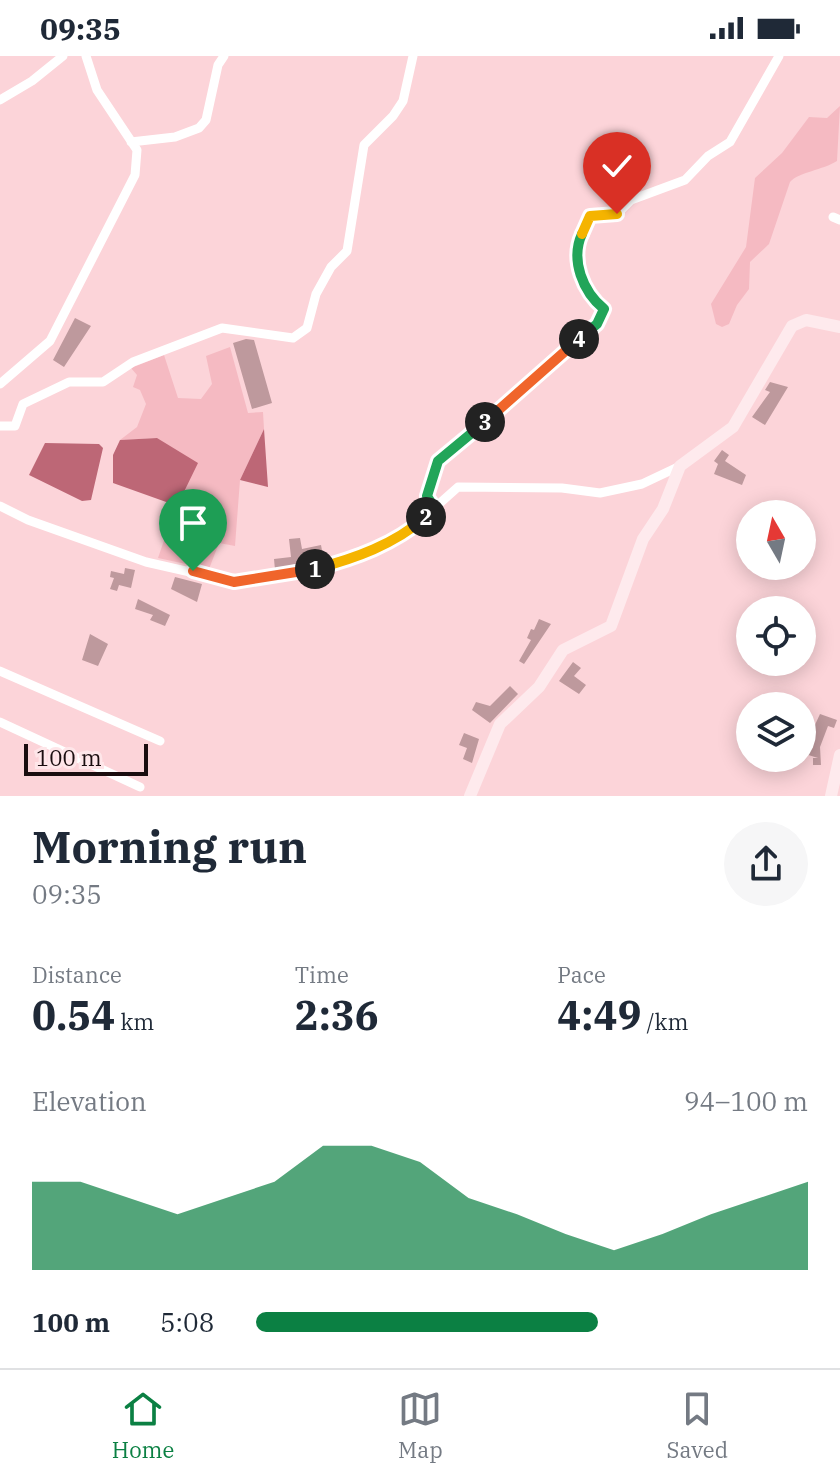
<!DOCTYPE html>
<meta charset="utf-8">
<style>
:root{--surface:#fff;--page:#f6f6f7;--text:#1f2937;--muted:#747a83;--line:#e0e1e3;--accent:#0b8043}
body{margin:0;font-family:"IBM Plex Serif",serif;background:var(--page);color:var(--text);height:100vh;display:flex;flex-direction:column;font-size:30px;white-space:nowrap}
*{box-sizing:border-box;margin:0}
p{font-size:26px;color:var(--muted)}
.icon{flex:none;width:44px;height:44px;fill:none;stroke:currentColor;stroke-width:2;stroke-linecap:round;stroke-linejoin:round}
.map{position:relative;height:740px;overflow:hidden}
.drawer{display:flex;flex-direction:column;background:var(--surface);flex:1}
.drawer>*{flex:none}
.needle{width:52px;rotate:351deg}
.buttons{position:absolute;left:736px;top:444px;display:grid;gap:16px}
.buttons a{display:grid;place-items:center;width:80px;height:80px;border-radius:50%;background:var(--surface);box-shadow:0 4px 20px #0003;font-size:40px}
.scale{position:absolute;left:24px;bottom:20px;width:124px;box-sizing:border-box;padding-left:8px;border:4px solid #1a0d0f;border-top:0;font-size:22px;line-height:28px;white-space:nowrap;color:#1a0d0f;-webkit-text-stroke:6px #fee6e9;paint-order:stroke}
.pin{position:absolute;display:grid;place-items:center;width:68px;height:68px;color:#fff;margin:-82px -34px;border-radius:50% 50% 50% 0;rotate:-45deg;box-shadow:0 0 8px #0007}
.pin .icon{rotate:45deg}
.km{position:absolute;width:40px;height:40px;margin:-20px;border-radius:50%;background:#222;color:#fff;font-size:22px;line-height:40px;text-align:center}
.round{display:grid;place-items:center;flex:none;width:84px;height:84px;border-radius:42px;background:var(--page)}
.summary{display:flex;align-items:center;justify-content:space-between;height:136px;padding:0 32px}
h1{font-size:44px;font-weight:700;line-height:60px}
.figures{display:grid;grid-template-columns:repeat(3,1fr);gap:12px;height:136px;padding:8px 32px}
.figures div{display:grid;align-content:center}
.figures b{font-size:40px;font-weight:700}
.figures small{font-size:22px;font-weight:400}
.figures p{font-size:22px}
.chart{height:224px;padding:16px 32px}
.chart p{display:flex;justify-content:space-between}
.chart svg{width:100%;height:144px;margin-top:8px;fill:var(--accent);opacity:.7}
ul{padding:0 32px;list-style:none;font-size:26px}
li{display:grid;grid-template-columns:128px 96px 1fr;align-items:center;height:60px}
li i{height:20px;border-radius:10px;background:var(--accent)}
.status{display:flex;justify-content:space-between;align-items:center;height:56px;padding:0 40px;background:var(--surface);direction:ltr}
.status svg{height:22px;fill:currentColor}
.dock{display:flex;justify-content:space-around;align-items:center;height:112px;border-top:2px solid var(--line);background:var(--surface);font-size:22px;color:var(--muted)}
.dock a{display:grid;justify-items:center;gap:4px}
.dock .current{color:var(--accent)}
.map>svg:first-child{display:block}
</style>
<div class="status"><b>09:35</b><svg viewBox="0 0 49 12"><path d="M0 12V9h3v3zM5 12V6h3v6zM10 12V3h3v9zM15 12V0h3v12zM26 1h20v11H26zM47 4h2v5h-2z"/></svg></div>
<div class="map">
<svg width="840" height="740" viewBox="0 0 840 740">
<rect width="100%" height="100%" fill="#fcd4d9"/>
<path fill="#f5bac2" d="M840 50 837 105C823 114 799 116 790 126L769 188 750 206 749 233 737 249 729 268 722 271 716 268 711 248 746 191 755 122 782 97 809 61 827 62Z
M230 291 248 357 263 356 264 373 240 424 235 490 219 487 209 513 158 502 170 467 169 447 180 443 157 382 120 384 137 371 146 348 140 334 133 331 137 319 131 312 164 299 178 342 201 343 212 328 206 300Z"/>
<path fill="#bd6776" d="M264 373 268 431 240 424Z
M157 382 198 407 180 444 169 447 113 427V399L120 384Z
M45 387 99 388 103 392 91 444 82 445 29 419Z"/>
<path fill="#be999d" d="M75 262 91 270 64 311 53 304Z
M246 283 254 284 272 347 252 353 233 287Z
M770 326 788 331 765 369 752 361 770 336 765 334Z
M722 394 729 399 725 405 746 419 742 429 714 418 718 408 714 405Z
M300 482 302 493 321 489 323 500 275 514 274 503 291 501 289 483Z
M125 512 135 514 131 532 119 529 117 535 110 533 114 522 110 521 111 515 124 518Z
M175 521 202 528 197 546 171 533Z
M138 543 170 559 165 570 150 564 153 559 135 553Z
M539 563 551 568 524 608 519 605 531 584 527 582 531 573 534 574Z
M90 578 108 588 98 610 82 604Z
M573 606 581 612 574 620 586 629 579 638 559 625Z
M510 630 518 638 490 667 472 654 476 646 490 650Z
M820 658 837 664 834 672 828 670 820 691 821 709H813V702H818L802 697Z
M464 677 479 683 472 707 463 703 467 692 459 689Z"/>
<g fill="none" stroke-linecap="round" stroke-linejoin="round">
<path stroke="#fff" stroke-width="9" d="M0 44 32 25 63 0
M131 86 175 81 199 72 206 64 218 9 224 0
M833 161 840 164
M0 328 50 285 135 119 137 94 97 34 86 0
M0 370H15L23 348 69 326H103L133 306 222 272 293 282 307 272 316 238 331 211 347 195 364 89 393 60 403 45 413 0
M0 450 28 464 146 506 234 526 291 520 354 502 403 480 458 431 562 432 600 437 642 428 680 410
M435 453 427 440 438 405 597 268 604 253C573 228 575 193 590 160L617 158 631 144 685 124 708 100 730 86 779 0
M0 615 160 685
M0 666 140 731"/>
<path stroke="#feeaed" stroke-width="12" d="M470 740 500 668 539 631 563 594 611 570 643 483 663 453 680 410 733 371 792 270 806 264 840 271
M831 740 840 699"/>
</g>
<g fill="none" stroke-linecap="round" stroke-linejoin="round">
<g stroke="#fff" stroke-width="16">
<path id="split-1" d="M193 515 234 526 315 513"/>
</g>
<g stroke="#fff" stroke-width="16">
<path id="split-2" d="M315 513C356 502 393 489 426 461"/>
</g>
<g stroke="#fff" stroke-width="16">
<path id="split-3" d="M426 461 435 453 427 440 438 405 485 366"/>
</g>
<g stroke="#fff" stroke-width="16">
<path id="split-4" d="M485 366 579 283"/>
</g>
<g stroke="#fff" stroke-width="16">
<path id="split-5" d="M579 283 597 268 604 253C583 236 570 204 582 178"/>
</g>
<g stroke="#fff" stroke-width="16">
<path id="split-6" d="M582 178 590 160 617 158"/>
</g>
<use href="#split-1" stroke="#f0652b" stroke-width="10"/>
<use href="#split-2" stroke="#f5b400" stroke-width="10"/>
<use href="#split-3" stroke="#22a559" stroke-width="10"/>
<use href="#split-4" stroke="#f0652b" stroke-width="10"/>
<use href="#split-5" stroke="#22a559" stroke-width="10"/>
<use href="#split-6" stroke="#f5b400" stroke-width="10"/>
</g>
</svg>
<div class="buttons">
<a><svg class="needle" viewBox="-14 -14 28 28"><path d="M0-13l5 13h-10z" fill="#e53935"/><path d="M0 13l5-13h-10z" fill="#747a83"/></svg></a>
<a><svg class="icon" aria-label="locate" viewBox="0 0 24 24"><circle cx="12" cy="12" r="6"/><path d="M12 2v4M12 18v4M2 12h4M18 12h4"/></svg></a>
<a><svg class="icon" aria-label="layers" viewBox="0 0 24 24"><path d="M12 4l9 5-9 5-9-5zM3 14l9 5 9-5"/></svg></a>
</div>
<div class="scale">100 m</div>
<div class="pin" style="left:193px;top:515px;background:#1e9e55"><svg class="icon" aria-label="arrive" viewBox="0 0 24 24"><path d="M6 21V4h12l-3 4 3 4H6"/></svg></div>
<div class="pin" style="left:617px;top:158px;background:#d93025"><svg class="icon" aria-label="check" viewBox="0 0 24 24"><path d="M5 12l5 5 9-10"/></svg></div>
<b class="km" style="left:315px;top:513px">1</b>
<b class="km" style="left:426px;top:461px">2</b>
<b class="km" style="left:485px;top:366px">3</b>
<b class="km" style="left:579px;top:283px">4</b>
</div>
<section class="drawer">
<div class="summary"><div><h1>Morning run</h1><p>09:35</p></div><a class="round"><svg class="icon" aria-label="share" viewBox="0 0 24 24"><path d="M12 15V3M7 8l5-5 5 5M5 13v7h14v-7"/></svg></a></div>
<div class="figures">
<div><p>Distance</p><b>0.54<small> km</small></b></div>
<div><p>Time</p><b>2:36</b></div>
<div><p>Pace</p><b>4:49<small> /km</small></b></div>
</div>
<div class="chart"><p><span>Elevation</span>94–100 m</p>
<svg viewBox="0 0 160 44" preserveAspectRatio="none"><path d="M0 44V17L10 17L20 22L30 27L40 22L50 17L60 6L70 6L80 11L90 22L100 27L110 33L120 38L130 33L140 27L150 22L160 17V44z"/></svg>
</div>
<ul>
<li><b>100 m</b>5:08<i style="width:62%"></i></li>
</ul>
</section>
<nav class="dock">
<a class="current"><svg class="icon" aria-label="home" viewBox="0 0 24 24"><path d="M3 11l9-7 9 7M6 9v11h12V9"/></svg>Home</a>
<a><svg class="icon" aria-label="map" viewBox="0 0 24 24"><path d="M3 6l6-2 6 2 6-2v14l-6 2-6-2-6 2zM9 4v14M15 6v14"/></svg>Map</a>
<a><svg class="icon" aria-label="saved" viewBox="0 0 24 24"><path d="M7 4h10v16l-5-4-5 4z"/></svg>Saved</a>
</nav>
